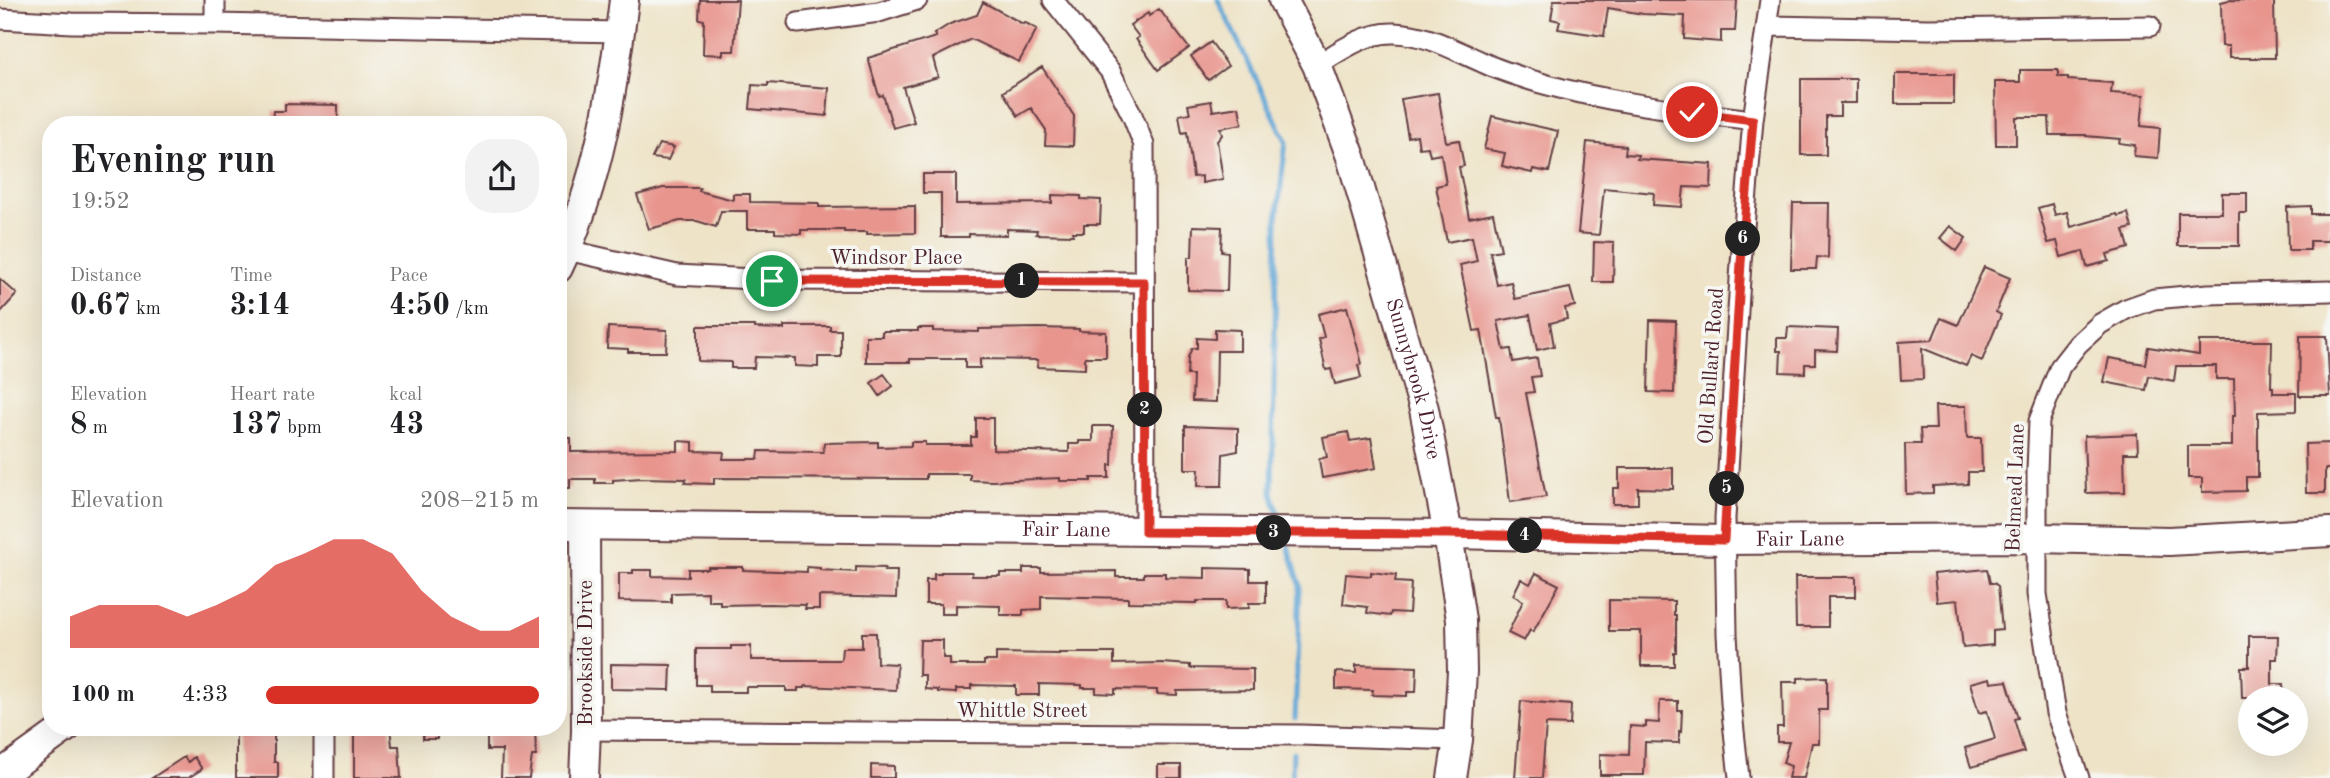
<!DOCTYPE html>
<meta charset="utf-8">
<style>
:root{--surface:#fff;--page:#f2f2f2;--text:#202124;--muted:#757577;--accent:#d93025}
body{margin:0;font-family:"Old Standard TT",serif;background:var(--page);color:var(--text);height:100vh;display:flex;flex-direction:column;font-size:26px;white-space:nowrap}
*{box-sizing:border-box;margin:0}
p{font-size:23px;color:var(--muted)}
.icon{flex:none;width:38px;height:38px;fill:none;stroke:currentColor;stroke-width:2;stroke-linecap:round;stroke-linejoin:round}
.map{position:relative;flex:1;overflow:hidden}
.drawer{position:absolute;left:42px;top:116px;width:525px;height:620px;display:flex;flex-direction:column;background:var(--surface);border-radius:28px;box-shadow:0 7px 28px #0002}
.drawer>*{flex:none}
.tools{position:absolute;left:2238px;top:686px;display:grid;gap:14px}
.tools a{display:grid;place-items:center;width:70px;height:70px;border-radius:50%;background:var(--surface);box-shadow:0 7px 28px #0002;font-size:35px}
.pin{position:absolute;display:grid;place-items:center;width:60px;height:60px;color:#fff;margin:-30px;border:4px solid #fff;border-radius:50%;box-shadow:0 2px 7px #0007}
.km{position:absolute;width:35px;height:35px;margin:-18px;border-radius:50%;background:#222;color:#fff;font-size:19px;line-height:35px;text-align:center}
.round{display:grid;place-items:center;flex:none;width:74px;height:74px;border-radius:28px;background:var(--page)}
.head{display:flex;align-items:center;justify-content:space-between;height:119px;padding:0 28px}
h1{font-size:38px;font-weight:600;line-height:52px}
.figures{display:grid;grid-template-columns:repeat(3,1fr);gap:10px;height:119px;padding:7px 28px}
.figures div{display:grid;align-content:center}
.figures b{font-size:30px;font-weight:600}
.figures small{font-size:19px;font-weight:400}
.figures p{font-size:19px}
.chart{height:196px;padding:14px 28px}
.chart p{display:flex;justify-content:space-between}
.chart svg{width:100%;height:126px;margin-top:7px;fill:var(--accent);opacity:.7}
ul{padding:0 28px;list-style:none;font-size:23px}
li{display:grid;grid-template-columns:112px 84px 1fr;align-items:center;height:52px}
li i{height:18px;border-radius:9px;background:var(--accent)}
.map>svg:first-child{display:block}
</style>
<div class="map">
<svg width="2330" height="778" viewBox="0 0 2330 778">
<rect width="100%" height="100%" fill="#f6f6f2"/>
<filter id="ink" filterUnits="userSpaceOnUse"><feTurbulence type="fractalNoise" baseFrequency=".0143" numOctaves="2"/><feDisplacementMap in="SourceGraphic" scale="14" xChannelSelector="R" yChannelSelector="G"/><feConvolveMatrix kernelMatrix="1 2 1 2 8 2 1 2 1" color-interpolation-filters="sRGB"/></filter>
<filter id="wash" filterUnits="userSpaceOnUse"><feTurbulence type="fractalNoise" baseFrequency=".00686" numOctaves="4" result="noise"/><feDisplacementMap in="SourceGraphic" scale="28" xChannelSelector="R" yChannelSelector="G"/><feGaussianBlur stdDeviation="1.57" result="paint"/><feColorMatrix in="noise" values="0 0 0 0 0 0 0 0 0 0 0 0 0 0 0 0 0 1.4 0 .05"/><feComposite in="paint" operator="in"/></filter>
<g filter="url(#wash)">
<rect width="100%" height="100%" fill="#eee3c7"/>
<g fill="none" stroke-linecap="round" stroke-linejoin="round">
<path stroke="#5fa5d5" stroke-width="5" d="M1218 0 1286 141 1277 219 1272 493 1279 516
M1288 546 1300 584 1295 719
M1292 778 1293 752"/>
</g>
<g id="blocks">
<path fill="#e8958e" d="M700 0H738L734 51H723V55L703 54 704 20 699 19Z
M1554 0H1737L1735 31H1721V42L1684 39 1685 16 1643 14 1608 8 1604 36 1558 29 1560 21 1551 19Z
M2229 0 2274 1 2275 58H2229V46H2222L2221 2Z
M983 2 1023 24 1024 22 1037 29 1019 62 971 39 933 58 938 77 903 87 914 122 893 128 883 95 879 96 868 58 936 37 934 34 950 24 977 15Z
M1159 9 1189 48 1158 70 1136 39 1139 37 1130 25 1148 13 1149 16Z
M1211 42 1228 66 1208 80 1191 56Z
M1042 67 1074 116 1073 146 1045 145 1046 130 1031 108 1018 116 1003 92Z
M2020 70H2058V77H2068V80L2112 83 2111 93 2144 95 2141 126 2160 128 2158 158 2134 156 2135 145 2119 143 2120 139 2086 136V135H2050L2049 117H2016V145H1996L1995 82H2020Z
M1895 74H1954V104H1895Z
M1801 79H1856V103H1840V116H1826V155H1801Z
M768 83 829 88 827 116 750 109 752 85 768 86Z
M1438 93 1446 142 1459 140 1464 166 1459 167 1469 218 1493 213 1501 250 1490 252 1497 285 1511 282 1515 299 1570 288 1575 306 1565 308 1567 319 1550 323 1554 346 1537 350 1530 315 1498 321 1504 350 1511 349 1513 362 1537 358 1540 376 1531 377 1534 392 1526 393 1546 497 1510 502 1499 417H1496L1481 330 1474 331 1460 265 1477 261 1472 237 1447 242 1436 186 1446 184 1441 154 1430 156 1428 147 1419 148 1417 135 1408 137 1401 99Z
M1211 101 1213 111 1239 107 1242 124 1220 128 1222 135 1217 141 1223 179 1202 183V176L1193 177 1187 132 1182 133 1179 115 1190 113 1188 105Z
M285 104 338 105V121H329V124H272L273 111H285Z
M1492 116 1558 131 1549 172 1533 169 1532 173 1502 166 1505 153 1484 149Z
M1587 142 1626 146 1625 154 1638 155 1637 159 1712 164 1711 188 1684 187 1682 207 1653 205 1654 193 1604 188 1599 235 1578 233Z
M659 144 674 147 668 160 652 158Z
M923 174H956V204L1052 203V195L1081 196V199L1101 200 1100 224H1084V232H1073V235L1036 234 1037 230 1007 229V235L969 234V237H941V193H923Z
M663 188H700L699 191 733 200V194H750V202L819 203V207L915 206V233L867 234V232H844V230H801V234L775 233V229H747V211H721L716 227 697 221H680L649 229 637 195Z
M2222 193H2247V213H2239V246H2178V213H2222Z
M1793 203H1829L1828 258 1817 257 1816 269H1791Z
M2052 204 2055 215 2067 212 2071 227 2117 214 2118 216 2128 213 2132 228 2124 230 2129 248 2107 254 2109 261 2087 267 2083 251 2061 257 2057 241 2048 243 2038 208Z
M2311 206V214H2330L2328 241H2310V250H2288L2287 207Z
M1193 226 1222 227 1221 251 1228 252 1227 291 1188 290V257H1192Z
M1950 226 1966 238 1957 251 1940 238Z
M1594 242 1614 243 1613 282H1593Z
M1984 267 2010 278 1996 312 2001 315 1982 361 1971 356 1966 366 1922 348 1923 379 1901 380 1899 342 1932 340 1941 318 1958 325Z
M0 279 17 294 0 313Z
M1347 307 1362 364 1358 365 1361 378 1335 384 1331 369 1326 370 1319 339 1324 337 1318 314Z
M1650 320 1676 321 1674 393 1648 392Z
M698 326H755V328L784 329V326H830V330H841V357H818V367L795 366V358L755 357 754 368H731V362L698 361Z
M608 327 667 330 666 352H628V349L607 348Z
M1788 327 1838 329 1837 351 1815 350V364H1805V373L1780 372 1781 351H1777V338H1787Z
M918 328H933V331L979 332V329L1038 328 1079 329V331L1106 332V357H1085V369L1037 367 1038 360 980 359V368H965V359H910V362H866V336H882V331H918Z
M1215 329 1240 330V351H1217L1216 402 1192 401 1193 375H1187L1188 357 1192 348H1197V338L1215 339Z
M2300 336H2327L2330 396H2299Z
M2199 341H2272L2271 387H2273V393H2296V411L2258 412V477H2246V491L2202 492V478H2188V446H2232V416H2235L2234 379H2216V366H2176L2174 381 2149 376 2146 390 2104 382 2109 358 2145 364 2148 347 2199 355Z
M884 374 893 386 880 396 871 383Z
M1935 406H1966L1967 438H1981L1982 472H1968V484L1933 486V493L1906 494 1905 444H1921L1920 429H1936Z
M976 418H993V450L1069 452V444H1079V441H1093V426H1113L1112 465H1109V478H1091V481H1060V478L992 481 970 480V474H926V479L714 478V484L685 483 686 479 642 478 613 480V483H595V479H570V488H558V438H571V452L678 451V441L693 442V451L724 452 723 459H758L759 451 823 452 824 443 878 442V447L911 446V442H925V445H971V437H976Z
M1185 426 1238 428V451L1223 454 1222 486H1198L1199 469H1185Z
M1348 432 1350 441 1371 438 1376 468 1322 478 1319 459 1327 457 1323 437Z
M2137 434 2138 453H2124L2125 492 2086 493 2084 436Z
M2330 443V469H2325V493H2306L2305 444Z
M1619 468H1673V489L1638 488V504H1613V488H1619Z
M708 567H743V570L807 572V567L820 568V570L856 572V567L885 568 884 571H897L896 598 819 596V609H805L806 605 770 604 720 605V601H708V592L671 593V602L619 601V573H633V570H652V576L688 577V569H708Z
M1023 568H1041V572L1116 571V577H1144V573H1165V577L1205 578V568L1250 569V581H1266V603H1249V608L1226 609V601H1197V603L1128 602V598L1041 596V609L1023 610V615H1000V606L956 605V614H941V604H926V580H934V574H941V572H972V576H1000V573H1023Z
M1987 569 1990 583H1994L1998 586 2002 630 1993 631V645L1963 648 1958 600 1937 602 1934 574Z
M1371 572 1396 575 1395 582 1411 583 1409 613 1391 612 1390 616 1367 613 1368 607 1343 604 1346 574 1371 576Z
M1536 573 1559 585 1533 632 1530 630 1524 641 1508 633 1523 601 1513 595 1521 579 1530 584Z
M1795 577H1856V597H1828V627H1796Z
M1609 600 1674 601V615H1676V652H1674V666H1641V631H1609Z
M862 633H876L877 663 897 664 896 690 805 686V688H798V691H786V687H746V692H710V685H696V649H731V646H751V660H841L842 648H862Z
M2249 636H2278L2277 659H2272V684H2283L2284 698H2242L2241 667H2249Z
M920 640H943V658H950V665H984V661H996V653L1059 654V653H1114V664L1162 663 1190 665V668L1253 669V690L1177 691V695L1157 694V690L1115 689V694L1096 693V688H1082V685L1039 684V695H1016V686L971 685V689H956V693L938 692V690L925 689V675H919Z
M611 664 671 665 670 690 611 689Z
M1356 665 1417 667 1416 692H1407V696L1372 695 1373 690 1336 689V672L1356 673Z
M1827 677V710H1819V743H1812L1804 778H1788L1791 766 1783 763 1789 742H1777V727H1783L1782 682H1798V678Z
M1990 678 1991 683 2007 681 2018 718 2014 719 2024 752 1971 767 1965 748 1995 739 1987 711 1979 713 1970 683Z
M1521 701 1571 705 1570 725 1546 724 1542 778H1515Z
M1660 701H1678V710H1682L1681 732 1679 731V743L1645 742 1644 775H1600V754L1629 755 1630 726 1646 727V722L1659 723Z
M236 726H274V762H278V778H236Z
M354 726H390L392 746H399L401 778H354Z
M423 726H437V739H423Z
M503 726 535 727 536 756H532L529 778H501L502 750H487V731H503Z
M184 757 188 762 194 757 202 769 188 778H152Z
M871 765 894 766V778H871Z
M1158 765H1181V778H1158Z"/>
</g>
</g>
<g filter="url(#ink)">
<use href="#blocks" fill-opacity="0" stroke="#633c42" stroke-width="2"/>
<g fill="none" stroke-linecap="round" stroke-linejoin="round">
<g stroke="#633c42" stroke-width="23">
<path id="street" d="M1053 0 1110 71 1132 115 1144 145 1145 532
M0 19 72 23 215 24 620 32
M798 23 879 12 917 0
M215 24V0
M1767 26 1929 29 2150 26
M1317 65C1340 51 1366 32 1394 33 1428 34 1454 50 1484 63 1503 72 1524 78 1544 84 1612 103 1683 111 1753 120
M567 250 677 275 772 280 1144 282
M324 726V778
M586 730 1301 735 1458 740
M1739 778 1731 703 1727 634 1725 518 1741 263 1753 120 1770 0
M2079 778 2056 713 2037 594V471L2039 421 2060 367 2078 344 2100 324 2126 309 2154 299 2208 294 2330 291"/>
</g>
<g stroke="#633c42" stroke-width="32">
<g id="secondary">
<path id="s1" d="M1283 0 1317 65 1351 157 1424 409 1448 534 1461 620 1462 671 1458 740 1452 778"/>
<path d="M558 268C598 185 613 91 624 0"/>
<path id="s2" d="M558 525 1448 534 1724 540 2036 538 2169 541 2330 532"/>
<path d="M0 775 68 726"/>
<path d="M584 778 586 730 585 527"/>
</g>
</g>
<use href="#street" stroke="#fff" stroke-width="19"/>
<use href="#secondary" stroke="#fff" stroke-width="28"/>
</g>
</g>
<g fill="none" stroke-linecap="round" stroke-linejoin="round" filter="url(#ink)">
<g stroke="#fff" stroke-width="14">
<path id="route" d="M772 281 1144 282 1145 532 1448 534 1724 540 1741 263 1753 120 1692 112"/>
</g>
<use href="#route" stroke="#d93025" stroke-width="9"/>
</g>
<g text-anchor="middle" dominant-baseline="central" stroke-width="7" stroke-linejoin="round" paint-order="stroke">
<g font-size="21" fill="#4a1f2b" stroke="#f6f6f2">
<text x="896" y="258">Windsor Place</text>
<text transform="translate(1712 366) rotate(-86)">Old Bullard Road</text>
<text stroke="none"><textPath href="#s1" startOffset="402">Sunnybrook Drive</textPath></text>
<text transform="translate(2016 488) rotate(-88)">Belmead Lane</text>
<text stroke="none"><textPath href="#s2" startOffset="508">Fair Lane</textPath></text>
<text stroke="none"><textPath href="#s2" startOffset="1242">Fair Lane</textPath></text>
<text transform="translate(586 653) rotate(-90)">Brookside Drive</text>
<text x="1022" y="711">Whittle Street</text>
</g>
</g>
</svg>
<div class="tools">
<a><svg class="icon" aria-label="layers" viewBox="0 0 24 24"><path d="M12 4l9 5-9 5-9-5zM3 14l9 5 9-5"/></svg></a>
</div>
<div class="pin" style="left:772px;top:281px;background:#1e9e55"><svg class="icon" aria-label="arrive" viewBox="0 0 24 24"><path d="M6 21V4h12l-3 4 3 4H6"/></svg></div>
<div class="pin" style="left:1692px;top:112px;background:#d93025"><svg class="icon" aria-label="check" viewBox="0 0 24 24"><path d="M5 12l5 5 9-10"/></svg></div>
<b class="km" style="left:1022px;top:281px">1</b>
<b class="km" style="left:1145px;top:410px">2</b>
<b class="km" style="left:1274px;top:533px">3</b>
<b class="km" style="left:1525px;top:536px">4</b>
<b class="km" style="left:1727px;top:489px">5</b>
<b class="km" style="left:1743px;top:239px">6</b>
<section class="drawer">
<div class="head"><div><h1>Evening run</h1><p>19:52</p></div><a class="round"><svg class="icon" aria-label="share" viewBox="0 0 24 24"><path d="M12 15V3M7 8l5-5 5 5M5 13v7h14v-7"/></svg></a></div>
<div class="figures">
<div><p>Distance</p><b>0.67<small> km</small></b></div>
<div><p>Time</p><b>3:14</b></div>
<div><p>Pace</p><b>4:50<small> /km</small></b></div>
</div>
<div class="figures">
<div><p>Elevation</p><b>8<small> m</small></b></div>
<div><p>Heart rate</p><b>137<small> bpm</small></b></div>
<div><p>kcal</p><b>43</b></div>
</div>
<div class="chart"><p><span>Elevation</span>208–215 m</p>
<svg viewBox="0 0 160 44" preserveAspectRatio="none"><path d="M0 44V33L10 29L20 29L30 29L40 33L50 29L60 24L70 15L80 11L90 6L100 6L110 11L120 24L130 33L140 38L150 38L160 33V44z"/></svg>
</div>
<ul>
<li><b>100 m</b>4:33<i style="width:100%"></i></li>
</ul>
</section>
</div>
